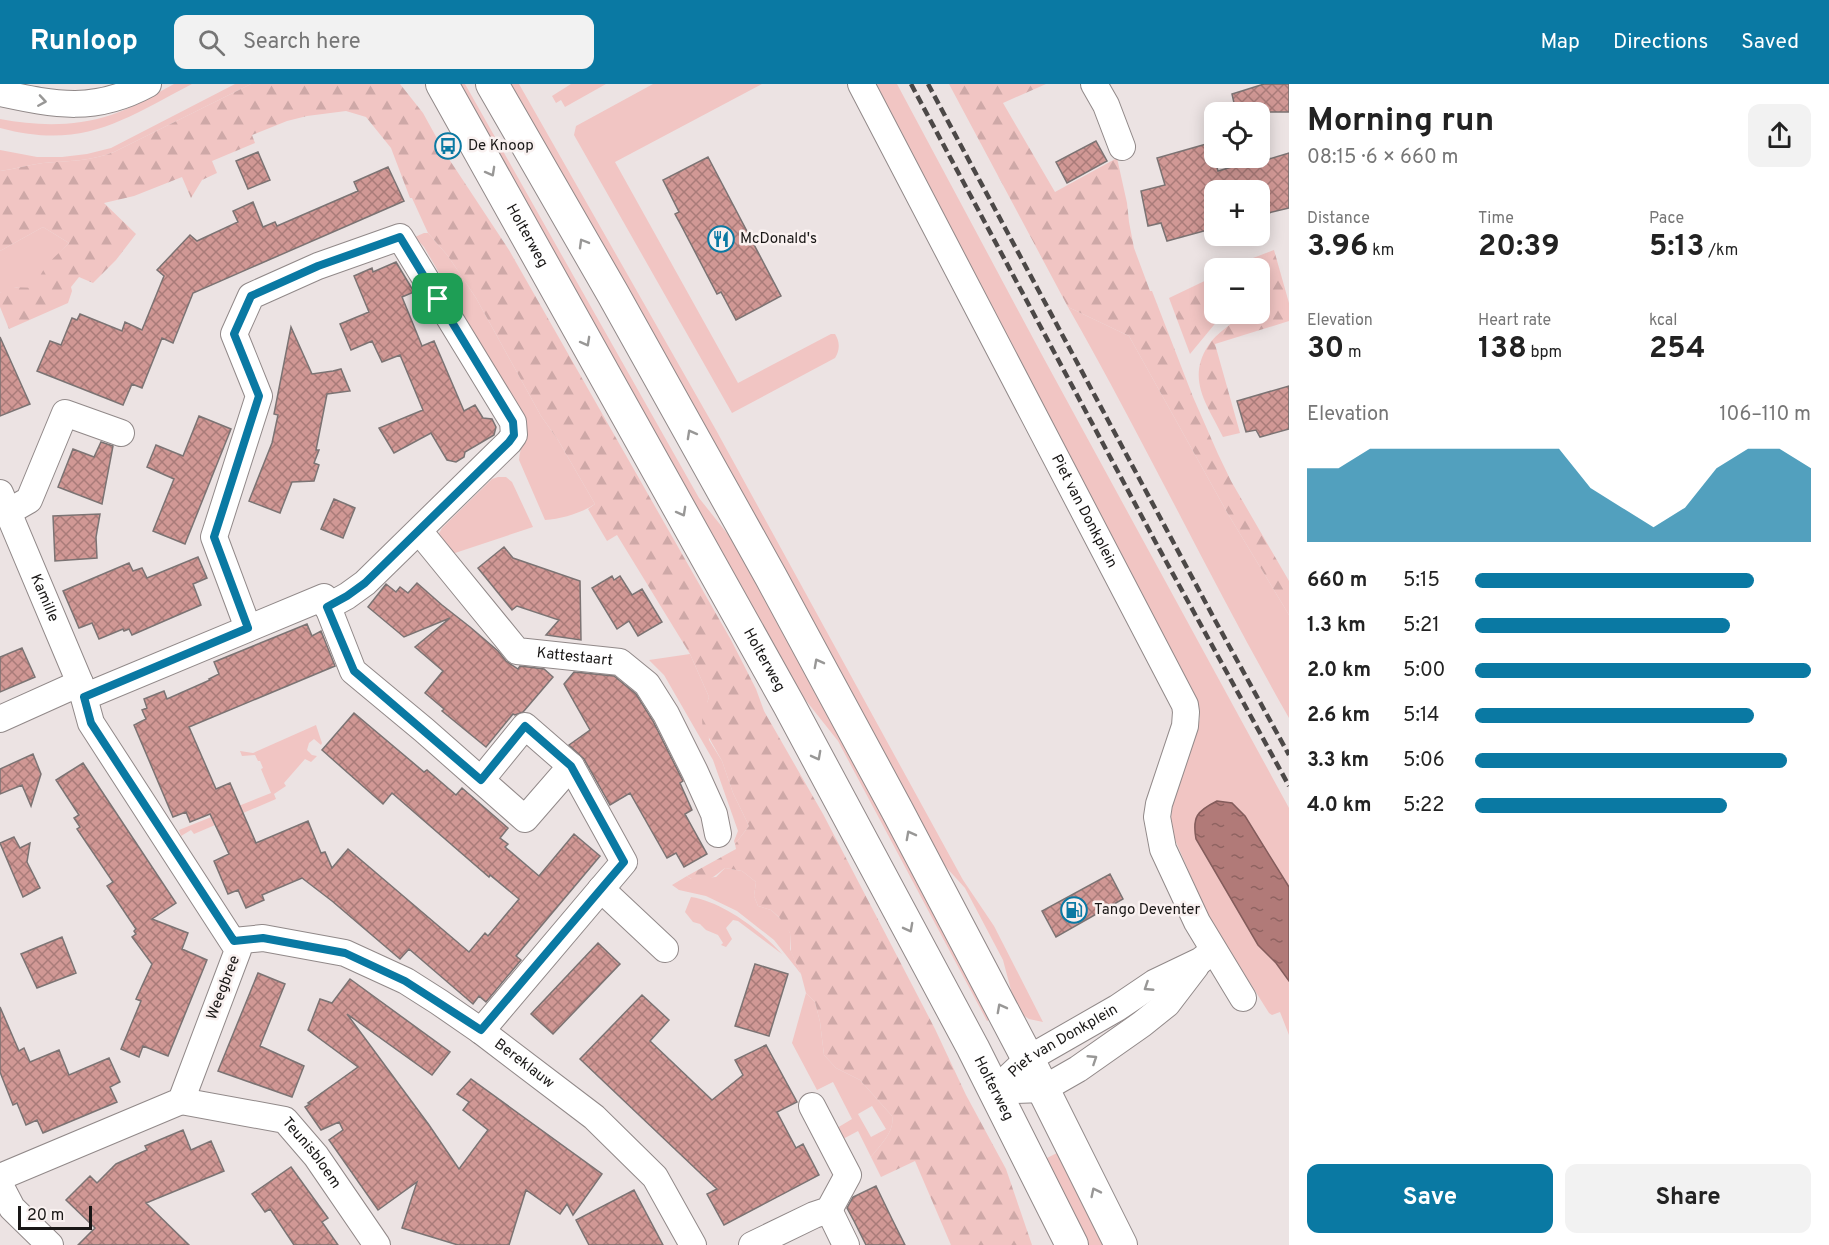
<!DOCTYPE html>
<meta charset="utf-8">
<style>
:root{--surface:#fff;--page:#f2f2f2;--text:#222;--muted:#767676;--accent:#0a79a3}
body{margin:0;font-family:Overpass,sans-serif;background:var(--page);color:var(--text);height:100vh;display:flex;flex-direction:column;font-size:22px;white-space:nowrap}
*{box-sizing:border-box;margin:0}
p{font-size:20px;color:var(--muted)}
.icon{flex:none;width:33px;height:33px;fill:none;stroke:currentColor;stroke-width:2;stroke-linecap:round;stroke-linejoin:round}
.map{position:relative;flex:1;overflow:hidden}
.details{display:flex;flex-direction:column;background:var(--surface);width:540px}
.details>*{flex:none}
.tools{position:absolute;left:1204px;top:18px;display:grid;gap:12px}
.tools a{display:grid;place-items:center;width:66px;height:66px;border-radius:12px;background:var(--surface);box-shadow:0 3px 15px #0003;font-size:30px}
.scale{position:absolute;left:18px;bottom:15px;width:74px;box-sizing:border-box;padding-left:6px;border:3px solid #191716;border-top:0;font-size:16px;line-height:21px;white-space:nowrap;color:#191716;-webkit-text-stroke:4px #f9f1f0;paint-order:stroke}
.pin{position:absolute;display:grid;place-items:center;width:51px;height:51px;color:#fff;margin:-26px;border-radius:12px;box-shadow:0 3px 9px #0006}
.round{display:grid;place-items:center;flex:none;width:63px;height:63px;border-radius:12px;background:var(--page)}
.headline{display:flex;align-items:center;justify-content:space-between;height:102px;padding:0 18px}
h1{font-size:33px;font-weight:700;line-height:45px}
.stats{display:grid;grid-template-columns:repeat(3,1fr);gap:9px;height:102px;padding:6px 18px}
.stats div{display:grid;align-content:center}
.stats b{font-size:30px;font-weight:700}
.stats small{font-size:16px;font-weight:400}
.stats p{font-size:16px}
.chart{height:168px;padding:12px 18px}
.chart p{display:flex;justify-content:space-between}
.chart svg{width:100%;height:108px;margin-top:6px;fill:var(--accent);opacity:.7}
.primary-button{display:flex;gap:12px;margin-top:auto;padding:12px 18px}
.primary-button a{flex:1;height:69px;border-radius:12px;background:var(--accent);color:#fff;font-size:24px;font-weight:700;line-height:69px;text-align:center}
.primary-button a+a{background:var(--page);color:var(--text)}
ul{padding:0 18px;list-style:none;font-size:20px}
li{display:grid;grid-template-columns:96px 72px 1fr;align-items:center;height:45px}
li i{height:15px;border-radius:8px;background:var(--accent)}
header{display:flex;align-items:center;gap:36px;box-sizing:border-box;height:84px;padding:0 30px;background:var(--accent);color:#fff}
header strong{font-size:28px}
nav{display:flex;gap:33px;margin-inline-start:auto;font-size:21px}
.search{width:420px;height:54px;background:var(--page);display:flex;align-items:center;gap:15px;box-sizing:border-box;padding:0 21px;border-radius:12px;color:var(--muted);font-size:22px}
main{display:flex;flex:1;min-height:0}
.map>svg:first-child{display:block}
</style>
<header>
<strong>Runloop</strong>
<div class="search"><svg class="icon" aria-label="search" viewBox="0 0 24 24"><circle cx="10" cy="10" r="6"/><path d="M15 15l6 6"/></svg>Search here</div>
<nav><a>Map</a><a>Directions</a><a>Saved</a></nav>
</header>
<main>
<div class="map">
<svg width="1289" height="1161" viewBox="0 0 1289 1161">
<defs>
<pattern id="forest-firs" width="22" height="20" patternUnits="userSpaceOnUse" patternTransform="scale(1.5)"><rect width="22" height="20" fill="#f1c5c3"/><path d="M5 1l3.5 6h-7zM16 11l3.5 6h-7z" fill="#cea8a7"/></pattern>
<pattern id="water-ripples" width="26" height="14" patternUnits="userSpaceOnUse" patternTransform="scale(1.5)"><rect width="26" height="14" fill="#b17a78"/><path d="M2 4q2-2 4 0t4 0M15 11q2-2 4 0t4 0" fill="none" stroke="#8f6361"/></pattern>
<pattern id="building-cross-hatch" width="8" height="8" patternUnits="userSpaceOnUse" patternTransform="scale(1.5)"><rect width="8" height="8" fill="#d19895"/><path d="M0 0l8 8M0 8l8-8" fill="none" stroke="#a97b79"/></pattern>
</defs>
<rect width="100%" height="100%" fill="#ece3e3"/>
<path fill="#f1c5c3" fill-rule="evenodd" d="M174 0H192C121 37 83 66 0 44V35C38 42 74 43 111 31 133 24 153 11 174 0Z
M235 0H251L114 68C91 77 68 77 43 79 29 81 14 85 0 87V66L37 73H62L87 70 111 64Z
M458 0H465L699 414 742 468 993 934 987 937 838 657 800 609Z
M507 0H519L716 346 963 796 994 842 1043 938 1029 935 1023 931 1015 921 1003 876 965 804 935 771Z
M571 0H606L565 23 561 16 556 19 552 12Z
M653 0H762L615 78 738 299 831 250H835C840 258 840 266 835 274L732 329 574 51 576 42Z
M875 0H897L1042 271 1289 724V803L1245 732 1196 755 1258 861 1276 879 1289 897V951L1280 928 1272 931 1269 929 1208 832 1173 751 1171 734 1173 718 1200 635 1199 622 1194 610Z
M43 143 69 159 52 177 38 204 24 205 16 203 0 209V167Z
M424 149H428L448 172 476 214 541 332 558 356 595 420C581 429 562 435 545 436L519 376C520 358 531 356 524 334L424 163 415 153Z
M1068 223 1129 252 1228 430 1289 531V634C1212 499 1145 358 1068 223Z
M498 393H506L512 398 533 443 449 471 437 453 442 444 492 395Z
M690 570 709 613 707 619 709 656 722 677 733 709 749 742 735 760 734 757 738 747 713 676 664 591 649 576Z
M316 641 322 659 321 661 314 655 309 659 307 666 312 671 317 672 311 678 305 675 284 699 286 702 274 710 276 715 194 750 191 746 181 752 179 746 271 709 261 685 263 684 260 677H258L255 671 242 672 240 667 253 669Z
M725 784 742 787 756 798 754 812 758 822 771 826 785 839 790 849V865L801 890 774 856 737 827 706 812 679 806 672 801 687 792 691 795 716 793Z
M691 813C723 818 760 846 782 870L738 837 733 836 726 844 732 855 726 863 721 861 723 859 718 851 706 846 700 840 693 838 685 828Z
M806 909 815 918 820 938 824 971 836 984 860 996 892 1032C895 1048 880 1061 871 1073L858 1047 843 1055 837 1044 852 1035 833 998 817 1006 792 959ZM872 1022 886 1045 871 1053 858 1030Z
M1061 1067 1108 1161H1086L1043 1076Z"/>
<path fill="url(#forest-firs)" d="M251 0H400L423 29 445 69 509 166 731 556 756 605 764 627 823 730 884 847 935 945 966 1011 1006 1085 1032 1161H951L915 1077 881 1093 871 1073C880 1061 895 1048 892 1032L860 996 836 984 824 971 820 938 815 918 806 909 801 890 791 868 790 849 779 833 771 826 758 822 754 812 756 798 742 787 725 784C713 793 703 804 687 792L736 765 735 760 749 742 733 709 722 677 703 643C700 632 706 623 709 613L690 570 617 451 607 457 588 425 595 420 558 356 541 332 476 214 448 172 428 149 412 114H410L391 64 366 33 346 27 307 32 287 37 252 51 255 59 212 77 217 89 202 96 191 114 182 93 134 112 104 119 136 150 116 176 93 199 79 193 71 203 72 207 68 219 9 245 0 223V209L9 203 38 204C37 185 57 172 69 159L43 143 0 167V87C14 85 29 81 43 79 68 77 91 77 114 68Z
M949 0H1046L1003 19 1055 108 1117 74 1127 119 1129 138 1134 164 1150 207H1152L1193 313 1218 370 1231 397 1289 497V531L1228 430 1129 252 1068 223Z
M1274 166 1289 219V237L1215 260 1240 349 1223 353C1208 322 1186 296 1208 262 1216 249 1232 241 1241 230H1260V184H1255L1253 174Z
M1215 192V230H1223L1190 270 1169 214Z"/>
<path fill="url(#water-ripples)" stroke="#835c5b" stroke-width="1.5" d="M1217 717 1232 719 1245 732 1289 803V897L1276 879 1258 861 1196 755C1192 733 1197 727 1217 717Z"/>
<path fill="url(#building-cross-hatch)" stroke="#7b7373" stroke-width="1.5" d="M1264 0H1289V28H1236L1232 10Z
M1096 57 1107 77 1067 99 1056 78Z
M1210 59 1218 87 1249 78V81L1289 69V124L1260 131V106H1215V144L1167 157 1161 139 1148 142 1141 107 1165 101 1157 74Z
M258 68 270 96 248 105 236 77Z
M708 73 781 212 736 236 721 208 717 210 682 143 675 130 679 128 663 96Z
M388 83 404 117 193 209 173 259 162 254 142 304 132 300 123 321 37 287 50 257 61 261 72 234 77 236 80 230 122 247 125 238 142 246 164 192 157 186 190 151 197 157 238 138 233 127 253 118 263 143 275 138 277 142 358 107 354 98Z
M396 178 414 208 402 213 422 262 434 257 464 327 475 321 483 334 492 335 496 343 494 351 465 368 464 373 456 378 447 376 431 349 394 369 379 344 423 326 400 271 382 278 372 257 351 266 340 240 369 228 354 192 372 184 373 188Z
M291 243 312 290 333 287 341 285 350 307 327 310 316 366H319L314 379 319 381 314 397 292 398 280 429 249 417 272 359 278 331 274 330Z
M0 253 30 320 0 332Z
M1289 302V345L1260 353 1256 346 1246 348 1237 317Z
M199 332 231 345 185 460 153 447 174 395 147 383 156 361 183 372Z
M101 358 113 362 102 420 58 403 73 365 94 373Z
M334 415 355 424 343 454 321 445Z
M100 430 96 453 97 474 55 477 53 432Z
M504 463 513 474 580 497 581 556 546 551 559 536 517 522 512 526 478 484Z
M198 473 207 494 193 500 201 521 132 551 129 545 124 547 123 545 99 555 92 539 79 544 63 507 129 479 133 487 142 484 147 494Z
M612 492 614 496 620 492 632 511 642 505 662 538 638 552 629 537 617 545 592 504Z
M417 499 442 521 470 543 498 567 506 577 518 585 520 582 544 585 553 593 523 628 515 631 513 630 486 663 442 627 444 625 425 609 443 587 415 563 450 534 404 553 368 523 386 500 396 508 400 503 408 509Z
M307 540 312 552 321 547 335 582 189 643 216 705 230 699 256 759 308 737 321 769 325 768 332 784 348 765 469 868 485 849 488 852 519 815 490 791 489 793 392 709 383 720 322 666 354 629 424 688 427 686 456 711 462 704 508 744 500 754 508 760 505 763 539 792 574 750 600 772 516 872 521 876 486 918 479 912 473 920 409 865 400 875 332 817 302 794 262 811 264 816 246 824 238 806 228 810 214 777 229 770 210 730 190 738 186 728 173 733 134 641 146 635 142 626 147 624 144 615 164 607 167 615 210 596 209 595 219 590 214 578Z
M22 564 35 593 0 608V573Z
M574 588 614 592 636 610 653 637 683 697 680 699 692 726 685 730 707 770 684 783 676 769 667 774 630 709 610 721 584 675 569 661 590 646 564 600Z
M33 670 41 690 31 722 22 701 0 710V685Z
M83 679 176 819 152 835 188 849 182 865 207 876 168 972 143 962 139 973 121 965 141 917 136 915 152 880 132 853 136 850 134 847 136 845 107 802 113 798 77 745 80 743 74 734 79 731 56 696Z
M14 753 20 764 30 759 27 778 40 804 23 813 0 759Z
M1110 790 1123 815 1056 853 1042 827Z
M62 853 76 889 37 904 21 870Z
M598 859 620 880 553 950 531 930Z
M755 880 788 890 769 952 735 942Z
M258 889 285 900 260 962 304 982 292 1013 218 987Z
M350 895 450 968 432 991 347 930 429 1041 459 1085 488 1046 463 1026 469 1018 457 1010 471 995 602 1090 573 1131 567 1120 560 1130 526 1106 509 1161H458L402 1144 417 1098 378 1126 329 1056 343 1046 339 1038 321 1046 305 1023 310 1020 308 1019 358 983 308 946 320 915 332 919Z
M642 911 669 936 650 957 712 1016 743 991 735 976 766 961 797 1018 777 1028 796 1064 803 1060 819 1091 724 1141 707 1110 717 1105 580 975Z
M0 923 19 967 24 964 30 978 59 966 69 991 109 974 120 998 110 1003 117 1018 43 1049 37 1036 26 1041 17 1019 13 1021 0 988Z
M183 1046 191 1066 211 1057 224 1087 146 1119 189 1161H78L95 1144 66 1116 90 1092 97 1099 116 1080 147 1066 145 1062Z
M291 1083 328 1134 322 1138 338 1161H294L270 1125 265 1128 252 1110Z
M876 1102 892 1135 905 1161H866L854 1137 847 1124 853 1113Z
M634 1106 663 1161H589L576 1136Z"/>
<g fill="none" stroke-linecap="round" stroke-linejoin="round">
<g stroke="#918989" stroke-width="28">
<g id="minor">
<path id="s1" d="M861 0 1185 621 1186 628 1185 642 1159 720 1157 733 1163 765 1197 838 1243 914"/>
<path d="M1094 0 1106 21 1122 63"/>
<path d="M0 9C56 21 95 29 148 0"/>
<path id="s2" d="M0 409 80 599 91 639 238 866 181 1017 0 1093"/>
<path d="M8 428 29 416 65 329 121 349"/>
<path id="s3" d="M419 447 517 567 620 578 647 600 666 630 695 688 714 730 718 750"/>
<path d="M248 544 214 453 259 312 234 250 251 212 318 182 400 153 513 338 514 351 509 358 365 499 347 512 327 523"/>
<path d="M84 613 324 513 353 587 424 646 525 735 571 682"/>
<path d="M0 635 80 599"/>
<path d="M601 805 665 865"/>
<path id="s4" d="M234 857 263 854 345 869 406 897 439 918 481 947 594 1033 655 1093 693 1161"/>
<path d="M481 947 624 778 571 682 525 642 481 696"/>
<path id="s5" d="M994 1007 1028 975 1117 924 1154 899 1200 877 1213 867"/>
<path d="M994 1007 1043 1005 1078 985 1142 940 1167 920 1196 882"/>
<path id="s6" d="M181 1017 285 1036 316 1072 377 1161"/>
<path d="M0 1101 12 1124 50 1161"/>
<path d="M829 1126 846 1161"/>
<path d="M752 1161 814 1131 829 1126 848 1091 812 1022"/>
</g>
</g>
<g stroke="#918989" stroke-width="34">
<g id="major">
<path id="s7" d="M442 0 789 621 973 964 1072 1161"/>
<path d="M492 0 613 210 771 493 897 726 1028 975 1121 1161"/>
</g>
</g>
<use href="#minor" stroke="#fff" stroke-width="26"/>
<use href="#major" stroke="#fff" stroke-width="32"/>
<path stroke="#4c4847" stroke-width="4.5" stroke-dasharray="9 4.5" stroke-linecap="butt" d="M911 0 1156 459 1289 702
M928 0 1216 538 1289 671"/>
</g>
<defs><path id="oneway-chevron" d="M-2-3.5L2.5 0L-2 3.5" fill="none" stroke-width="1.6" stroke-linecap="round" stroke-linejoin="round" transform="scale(1.5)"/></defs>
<g stroke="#989796">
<use href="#oneway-chevron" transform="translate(42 17) rotate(9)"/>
<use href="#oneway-chevron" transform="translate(491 88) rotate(61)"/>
<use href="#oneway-chevron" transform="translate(583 159) rotate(-120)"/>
<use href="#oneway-chevron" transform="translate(586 258) rotate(61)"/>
<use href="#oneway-chevron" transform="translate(691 350) rotate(-119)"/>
<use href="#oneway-chevron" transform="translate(682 428) rotate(61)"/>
<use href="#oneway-chevron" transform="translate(818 579) rotate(-118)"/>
<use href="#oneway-chevron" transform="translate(817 672) rotate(62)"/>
<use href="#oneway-chevron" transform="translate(910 751) rotate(-118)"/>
<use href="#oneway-chevron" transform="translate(909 844) rotate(62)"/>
<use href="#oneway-chevron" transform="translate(1148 903) rotate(147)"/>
<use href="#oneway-chevron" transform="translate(1001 924) rotate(-118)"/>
<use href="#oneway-chevron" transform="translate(1093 975) rotate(-33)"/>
<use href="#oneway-chevron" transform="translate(1095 1108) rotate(-116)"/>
</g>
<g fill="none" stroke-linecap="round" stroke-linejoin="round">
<g stroke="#fff" stroke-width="12">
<path id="route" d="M400 153 513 338 514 351 509 358 365 499 347 512 327 523 354 587 481 696 525 642 571 682 624 778 481 946 405 897 345 869 263 854 234 857 91 639 84 613 248 544 214 453 259 312 234 250 251 212 318 182Z"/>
</g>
<use href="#route" stroke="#0a79a3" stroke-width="8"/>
</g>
<defs>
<g id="bus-ring" transform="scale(1.35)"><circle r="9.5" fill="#f9f1f0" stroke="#0a79a3" stroke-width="1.5"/><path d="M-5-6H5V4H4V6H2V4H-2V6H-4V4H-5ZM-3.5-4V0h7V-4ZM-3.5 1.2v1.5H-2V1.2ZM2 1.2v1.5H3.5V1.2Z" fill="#0a79a3"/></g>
<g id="restaurant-ring" transform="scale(1.35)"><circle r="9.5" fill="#f9f1f0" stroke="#0a79a3" stroke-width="1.5"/><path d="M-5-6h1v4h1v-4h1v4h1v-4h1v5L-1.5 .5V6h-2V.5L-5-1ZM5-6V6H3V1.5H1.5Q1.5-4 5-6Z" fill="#0a79a3"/></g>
<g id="fuel-ring" transform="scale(1.35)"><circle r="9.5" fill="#f9f1f0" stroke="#0a79a3" stroke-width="1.5"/><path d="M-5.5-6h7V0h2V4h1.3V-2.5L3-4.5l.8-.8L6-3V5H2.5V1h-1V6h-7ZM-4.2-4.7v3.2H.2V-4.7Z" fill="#0a79a3"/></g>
</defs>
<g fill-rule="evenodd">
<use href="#bus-ring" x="448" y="62"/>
<use href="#restaurant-ring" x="721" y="155"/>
<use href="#fuel-ring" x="1074" y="826"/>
</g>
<g text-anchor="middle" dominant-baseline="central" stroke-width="5" stroke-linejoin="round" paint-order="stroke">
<g font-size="15" fill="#191716" stroke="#f9f1f0" text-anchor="start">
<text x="468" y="62">De Knoop</text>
<text x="740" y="155">McDonald's</text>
<text x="1094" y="826">Tango Deventer</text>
</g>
<g font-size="15" fill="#191716" stroke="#f9f1f0">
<text stroke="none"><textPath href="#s7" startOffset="174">Holterweg</textPath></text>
<text stroke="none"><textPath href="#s1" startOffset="482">Piet van Donkplein</textPath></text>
<text stroke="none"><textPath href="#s2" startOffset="114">Kamille</textPath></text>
<text stroke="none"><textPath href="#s3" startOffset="213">Kattestaart</textPath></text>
<text stroke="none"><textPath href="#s7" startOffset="660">Holterweg</textPath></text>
<text transform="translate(224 904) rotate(-69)">Weegbree</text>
<text stroke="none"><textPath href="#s5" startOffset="86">Piet van Donkplein</textPath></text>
<text stroke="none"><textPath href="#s4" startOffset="324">Bereklauw</textPath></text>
<text stroke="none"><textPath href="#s7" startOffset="1146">Holterweg</textPath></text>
<text stroke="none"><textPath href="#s6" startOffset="148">Teunisbloem</textPath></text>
</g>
</g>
</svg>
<div class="tools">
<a><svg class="icon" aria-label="locate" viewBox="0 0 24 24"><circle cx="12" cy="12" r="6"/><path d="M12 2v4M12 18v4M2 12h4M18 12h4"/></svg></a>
<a>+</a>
<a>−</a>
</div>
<div class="scale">20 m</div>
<div class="pin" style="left:438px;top:215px;background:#1e9e55"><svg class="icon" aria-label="arrive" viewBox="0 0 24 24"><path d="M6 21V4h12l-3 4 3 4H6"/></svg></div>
</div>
<section class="details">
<div class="headline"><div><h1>Morning run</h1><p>08:15 · 6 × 660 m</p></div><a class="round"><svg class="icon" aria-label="share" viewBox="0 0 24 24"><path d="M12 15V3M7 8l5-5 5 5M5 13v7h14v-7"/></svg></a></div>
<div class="stats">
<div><p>Distance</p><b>3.96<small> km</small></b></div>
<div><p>Time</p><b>20:39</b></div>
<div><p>Pace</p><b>5:13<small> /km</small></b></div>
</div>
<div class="stats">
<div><p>Elevation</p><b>30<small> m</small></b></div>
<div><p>Heart rate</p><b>138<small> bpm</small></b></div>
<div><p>kcal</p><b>254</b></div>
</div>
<div class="chart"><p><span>Elevation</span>106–110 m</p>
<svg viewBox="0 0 160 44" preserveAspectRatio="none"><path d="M0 44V14L10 14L20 6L30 6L40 6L50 6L60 6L70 6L80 6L90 22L100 30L110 38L120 30L130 14L140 6L150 6L160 14V44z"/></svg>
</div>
<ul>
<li><b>660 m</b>5:15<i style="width:83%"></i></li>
<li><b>1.3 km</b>5:21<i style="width:76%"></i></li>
<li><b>2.0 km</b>5:00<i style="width:100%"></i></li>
<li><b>2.6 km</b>5:14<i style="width:83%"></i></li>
<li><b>3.3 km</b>5:06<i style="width:93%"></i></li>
<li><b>4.0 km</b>5:22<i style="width:75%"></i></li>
</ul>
<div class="primary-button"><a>Save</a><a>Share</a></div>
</section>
</main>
